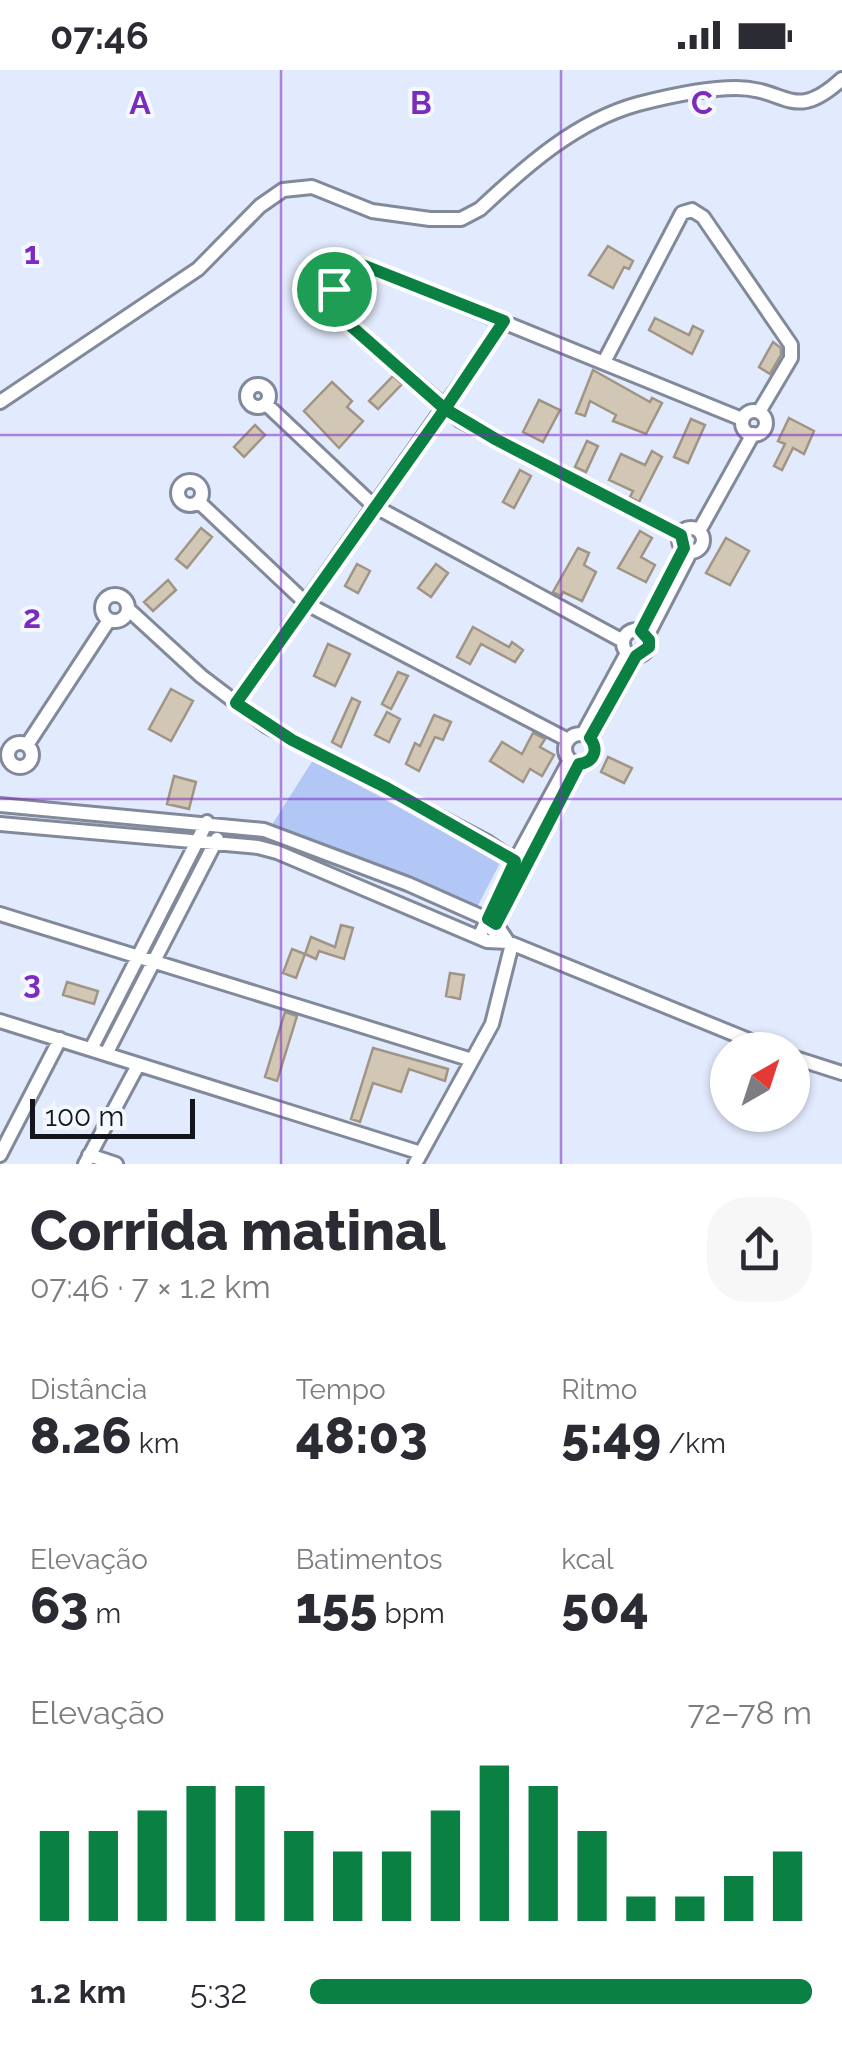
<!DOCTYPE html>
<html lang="pt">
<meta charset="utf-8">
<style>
:root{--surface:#fff;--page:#f7f7f7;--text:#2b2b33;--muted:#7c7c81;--accent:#0b8043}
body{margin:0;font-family:Raleway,sans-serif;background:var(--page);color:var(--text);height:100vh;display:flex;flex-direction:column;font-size:38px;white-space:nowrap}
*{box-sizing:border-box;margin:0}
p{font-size:32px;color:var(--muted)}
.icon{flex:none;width:55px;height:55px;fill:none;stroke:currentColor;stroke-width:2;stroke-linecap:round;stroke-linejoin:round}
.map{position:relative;height:1094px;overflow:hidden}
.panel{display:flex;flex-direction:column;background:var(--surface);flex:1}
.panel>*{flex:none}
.needle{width:65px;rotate:39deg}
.fabs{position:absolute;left:710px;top:962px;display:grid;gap:20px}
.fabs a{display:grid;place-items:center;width:100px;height:100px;border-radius:50%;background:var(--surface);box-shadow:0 2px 8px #0004;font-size:50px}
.scale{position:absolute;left:30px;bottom:25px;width:165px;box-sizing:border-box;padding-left:10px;border:5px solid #12151b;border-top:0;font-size:28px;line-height:35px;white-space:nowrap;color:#12151b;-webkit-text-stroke:8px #f4f8ff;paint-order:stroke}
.pin{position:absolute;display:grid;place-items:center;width:85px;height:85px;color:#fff;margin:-42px;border:5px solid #fff;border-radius:50%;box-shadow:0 2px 10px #0007}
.round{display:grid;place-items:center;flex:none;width:105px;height:105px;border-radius:40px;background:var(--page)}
.summary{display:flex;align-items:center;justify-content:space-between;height:170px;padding:0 30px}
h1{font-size:55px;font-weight:800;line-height:75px}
.metrics{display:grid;grid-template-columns:repeat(3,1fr);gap:15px;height:170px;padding:10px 30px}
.metrics div{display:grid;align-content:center}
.metrics b{font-size:50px;font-weight:800}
.metrics small{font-size:28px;font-weight:400}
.metrics p{font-size:28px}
.chart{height:280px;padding:20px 30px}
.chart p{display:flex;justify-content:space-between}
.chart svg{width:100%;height:180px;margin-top:10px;stroke:var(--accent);stroke-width:6}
ul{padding:0 30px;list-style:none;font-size:32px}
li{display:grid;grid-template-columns:160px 120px 1fr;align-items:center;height:75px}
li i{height:25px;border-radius:12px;background:var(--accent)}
.status{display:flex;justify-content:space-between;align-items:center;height:70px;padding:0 50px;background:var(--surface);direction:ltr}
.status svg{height:28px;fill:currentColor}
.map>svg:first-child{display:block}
</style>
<div class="status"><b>07:46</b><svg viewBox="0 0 49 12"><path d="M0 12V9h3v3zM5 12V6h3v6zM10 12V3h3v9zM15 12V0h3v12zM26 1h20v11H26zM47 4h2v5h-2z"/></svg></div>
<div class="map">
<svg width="842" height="1094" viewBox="0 0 842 1094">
<rect width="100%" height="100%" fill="#e2eafd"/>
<path fill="#b2c7f5" d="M313 690 500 793 474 843 268 761Z"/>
<path fill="#d2c7b5" stroke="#a09585" stroke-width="2.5" d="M608 176 633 191 629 199 624 197 613 218 589 205Z
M655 248 689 265 693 256 703 261 692 284 649 260Z
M773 272 781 278V285L770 304 759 297Z
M593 300 650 332 652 328 662 333 646 364 613 351 616 345 590 331 585 346 576 343Z
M393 306 402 314 378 339 369 331Z
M332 312 352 331 347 337 363 351 339 378 304 341Z
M539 330 560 340 543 372 523 362Z
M789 348 814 361 804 384 793 378 782 400 774 396 785 374 778 371Z
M691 349 705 355 688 393 674 387Z
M255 355 265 365 244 387 234 377Z
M587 371 598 376 586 402 575 397Z
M652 381 662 387 639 432 630 427 633 421 609 410 621 384 645 395Z
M520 400 531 406 514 438 503 432Z
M201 458 212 467 187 498 176 489Z
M640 461 652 468 641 487 655 495 646 512 618 498Z
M726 468 749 481 730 515 706 503Z
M578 478 589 483 584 495 596 502 582 531 563 522 561 526 553 522Z
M357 494 370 501 358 523 345 516Z
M436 494 448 503 431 527 418 518Z
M168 510 176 520 153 541 144 532Z
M473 557 509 577 512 572 523 580 515 592 481 574 470 594 457 587Z
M328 574 350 584 335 616 314 606Z
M398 602 408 606 391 639 382 634Z
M171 619 193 631 171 671 149 659Z
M352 628 360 632 341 677 332 672Z
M387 642 400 649 389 672 375 665Z
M434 645 451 652 443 670 435 667 419 701 406 694 415 673 420 676Z
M533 663 545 669 540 677 554 685 542 706 530 699 523 712 490 691 502 672 522 684Z
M608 687 632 698 624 713 601 702Z
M174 706 196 712 189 739 167 734Z
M341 855 353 858 344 889 319 881 316 889 305 884 311 867 335 877Z
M292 879 305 884 296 908 283 903Z
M450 903 464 905 460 929 446 926Z
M67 912 98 921 94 934 63 925Z
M285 942 297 946 277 1011 265 1007Z
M373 978 448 999 445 1011 409 999 401 1022 373 1013 360 1052 351 1049Z"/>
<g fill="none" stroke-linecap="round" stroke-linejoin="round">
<g stroke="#82899a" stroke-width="18">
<path id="minor" d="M604 292 682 143 692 140 703 147 791 275V288L759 342
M247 326a11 11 0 1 1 22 0a11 11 0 1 1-22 0Z
M0 332 198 199 260 136 283 120 312 117 372 141 430 149H461L480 139C526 96 576 51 638 34 669 26 704 18 736 18 787 18 793 54 842 9
M266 334 374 436 623 571
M742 353a12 12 0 1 1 24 0a12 12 0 1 1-24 0Z
M178 423a12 12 0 1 1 24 0a12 12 0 1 1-24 0Z
M199 432 307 534 568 670
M679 470a12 12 0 1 1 24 0a12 12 0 1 1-24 0Z
M699 461 753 364
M681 465 460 350 334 241C327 223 341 198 360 194L742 349
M102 538a13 13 0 1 1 26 0a13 13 0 1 1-26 0Z
M128 539 201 606 267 656 487 772 515 791
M623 573a13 13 0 1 1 26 0a13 13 0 1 1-26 0Z
M647 566 691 481
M235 633 505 251
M583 664 627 583
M565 679a15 15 0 1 1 30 0a15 15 0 1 1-30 0Z
M591 668 637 586
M8 685a12 12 0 1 1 24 0a12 12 0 1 1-24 0Z
M27 675 109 550
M0 735 264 760 408 814 487 849 496 854 508 872
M0 754 258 777 277 782 487 871 508 872 773 980
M0 844 472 990
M493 860 579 694
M479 867 515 791 570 690
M0 951 421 1083
M91 979 207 752
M106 984 217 769
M792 987 842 1003
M0 1085 60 969
M89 1085 116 1094
M85 1094 137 997
M415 1094 492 954 512 874"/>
</g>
<use href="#minor" stroke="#fff" stroke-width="12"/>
</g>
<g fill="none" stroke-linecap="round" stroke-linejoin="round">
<g stroke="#fff" stroke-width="20">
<path id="route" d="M334 219 331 235 334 241 445 339 236 633 292 670 385 717 515 791 488 849 496 854 579 694C594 692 599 680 590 668L636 586 649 577V570L641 561 684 478 681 465 497 370 445 339 504 251 360 194 348 198 334 219"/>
</g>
<use href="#route" stroke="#0b8043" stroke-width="12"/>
</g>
<path fill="none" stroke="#7b2cbf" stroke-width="2.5" stroke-opacity="0.55" d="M281 0V1094M561 0V1094M0 365H842M0 729H842"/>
<g font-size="32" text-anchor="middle" font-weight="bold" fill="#7b2cbf" stroke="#f4f8ff" stroke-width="8" stroke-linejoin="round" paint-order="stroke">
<text x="140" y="44">A</text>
<text x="421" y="44">B</text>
<text x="702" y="44">C</text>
<text x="32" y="194">1</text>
<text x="32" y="558">2</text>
<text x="32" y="923">3</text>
</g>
</svg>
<div class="fabs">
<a><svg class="needle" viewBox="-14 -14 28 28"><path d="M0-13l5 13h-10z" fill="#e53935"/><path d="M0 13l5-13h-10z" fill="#7c7c81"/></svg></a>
</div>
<div class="scale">100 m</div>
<div class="pin" style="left:334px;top:219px;background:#1e9e55"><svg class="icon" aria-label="arrive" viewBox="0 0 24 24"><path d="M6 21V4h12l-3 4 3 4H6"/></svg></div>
</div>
<section class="panel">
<div class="summary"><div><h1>Corrida matinal</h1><p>07:46 · 7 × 1.2 km</p></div><a class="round"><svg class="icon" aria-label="share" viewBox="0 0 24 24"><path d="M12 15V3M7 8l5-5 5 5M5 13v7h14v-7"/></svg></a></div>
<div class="metrics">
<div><p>Distância</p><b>8.26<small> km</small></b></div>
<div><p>Tempo</p><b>48:03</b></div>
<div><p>Ritmo</p><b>5:49<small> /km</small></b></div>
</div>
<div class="metrics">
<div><p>Elevação</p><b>63<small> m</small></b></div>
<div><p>Batimentos</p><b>155<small> bpm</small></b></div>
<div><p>kcal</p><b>504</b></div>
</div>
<div class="chart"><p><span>Elevação</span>72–78 m</p>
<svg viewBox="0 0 160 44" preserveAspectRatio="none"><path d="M5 44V22M15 44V22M25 44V17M35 44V11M45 44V11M55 44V22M65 44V27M75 44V27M85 44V17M95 44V6M105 44V11M115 44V22M125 44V38M135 44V38M145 44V33M155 44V27"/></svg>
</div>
<ul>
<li><b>1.2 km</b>5:32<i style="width:100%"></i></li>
</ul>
</section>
